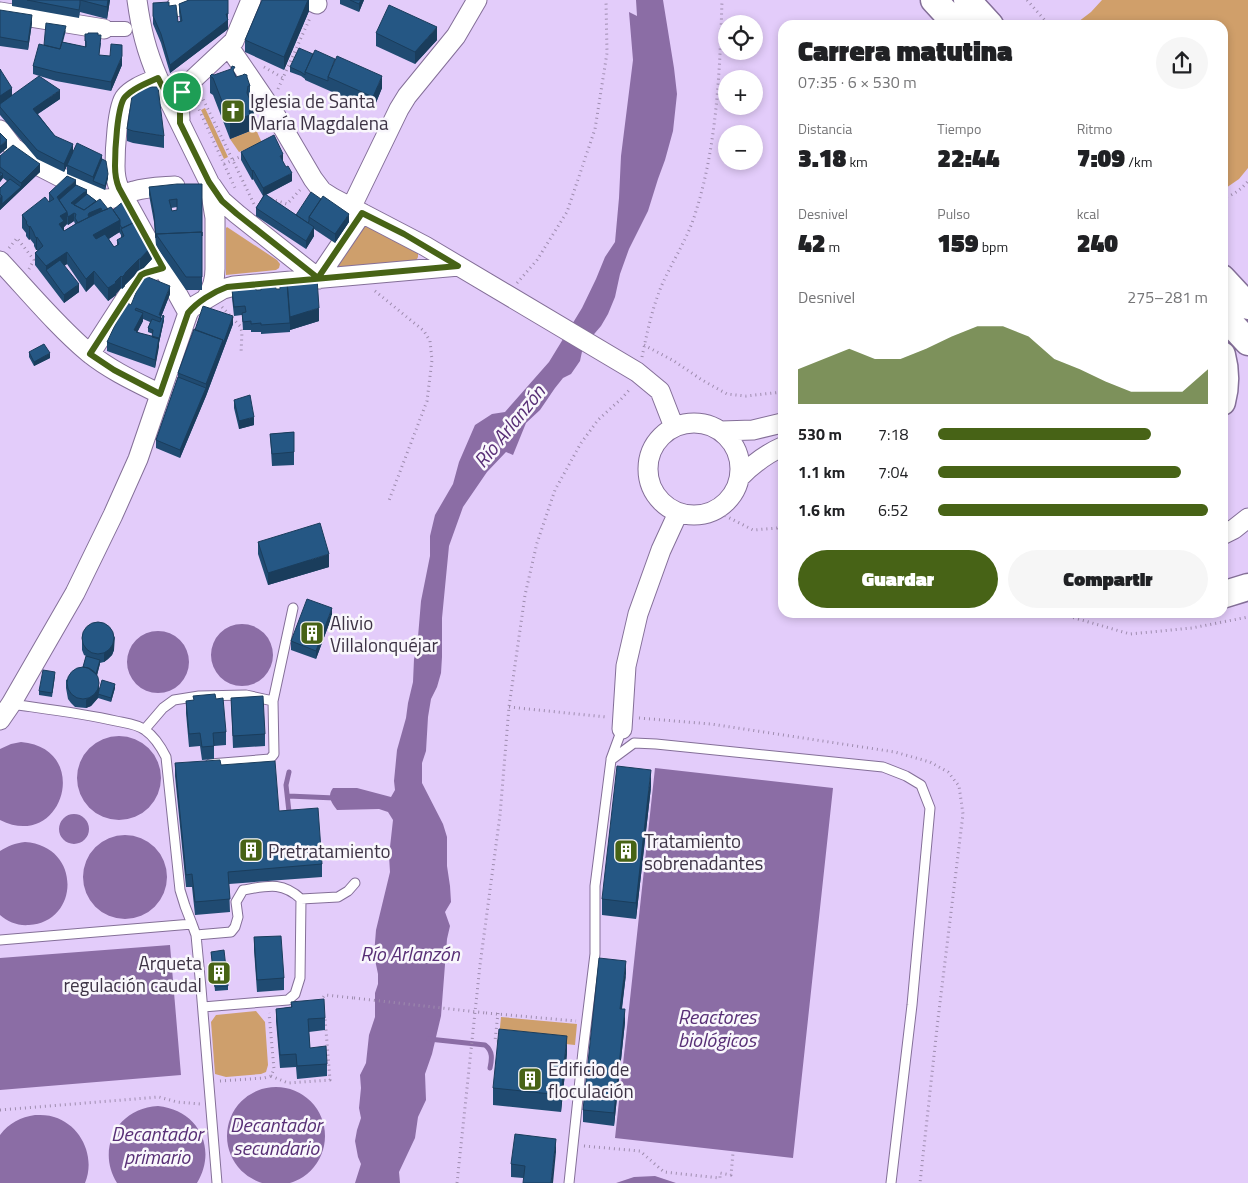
<!DOCTYPE html>
<html lang="es">
<meta charset="utf-8">
<style>
:root{--surface:#fff;--page:#f6f6f6;--text:#202124;--muted:#757577;--accent:#476316}
body{margin:0;font-family:"Titillium Web",sans-serif;background:var(--page);color:var(--text);height:100vh;display:flex;flex-direction:column;font-size:19px;white-space:nowrap}
*{box-sizing:border-box;margin:0}
p{font-size:16px;color:var(--muted)}
.icon{flex:none;width:28px;height:28px;fill:none;stroke:currentColor;stroke-width:2;stroke-linecap:round;stroke-linejoin:round}
.map{position:relative;flex:1;overflow:hidden}
.side{position:absolute;left:778px;top:20px;width:450px;height:598px;display:flex;flex-direction:column;background:var(--surface);border-radius:15px;box-shadow:0 2px 8px #0003}
.side>*{flex:none}
.buttons{position:absolute;left:718px;top:15px;display:grid;gap:10px}
.buttons a{display:grid;place-items:center;width:45px;height:45px;border-radius:50%;background:var(--surface);box-shadow:0 2px 8px #0003;font-size:25px}
.pin{position:absolute;display:grid;place-items:center;width:42px;height:42px;color:#fff;margin:-21px;border:2px solid #fff;border-radius:50%;box-shadow:0 1px 5px #0007}
.round{display:grid;place-items:center;flex:none;width:52px;height:52px;border-radius:26px;background:var(--page)}
.head{display:flex;align-items:center;justify-content:space-between;height:85px;padding:0 20px}
h1{font-size:28px;font-weight:800;line-height:38px}
.figures{display:grid;grid-template-columns:repeat(3,1fr);gap:8px;height:85px;padding:5px 20px}
.figures div{display:grid;align-content:center}
.figures b{font-size:25px;font-weight:800}
.figures small{font-size:14px;font-weight:400}
.figures p{font-size:14px}
.chart{height:140px;padding:10px 20px}
.chart p{display:flex;justify-content:space-between}
.chart svg{width:100%;height:90px;margin-top:5px;fill:var(--accent);opacity:.7}
.primary-button{display:flex;gap:10px;margin-top:auto;padding:10px 20px}
.primary-button a{flex:1;height:58px;border-radius:30px;background:var(--accent);color:#fff;font-size:20px;font-weight:800;line-height:58px;text-align:center}
.primary-button a+a{background:var(--page);color:var(--text)}
ul{padding:0 20px;list-style:none;font-size:16px}
li{display:grid;grid-template-columns:80px 60px 1fr;align-items:center;height:38px}
li i{height:12px;border-radius:6px;background:var(--accent)}
.map>svg:first-child{display:block}
</style>
<div class="map">
<svg width="1248" height="1183" viewBox="0 0 1248 1183">
<rect width="100%" height="100%" fill="#e3ccfa"/>
<path fill="#ce9f6c" d="M205 108 228 157 224 159 201 110Z
M254 125 262 143 239 152 230 139 250 131 249 127Z
M363 221 418 252V257L416 261 331 271Z
M227 227 277 260 280 264 279 268 276 270 226 275V228Z
M256 1011 265 1022 268 1065 266 1072 261 1074 226 1077 215 1074 211 1022 216 1015Z
M501 1017 577 1024 575 1045 499 1037Z"/>
<path fill="#d09f6a" d="M1102 0H1248V168L1239 179 1223 190 1222 25H1074L1091 12Z"/>
<path fill="#8b6da5" d="M636 0H663L674 68 677 94 673 131 665 160 658 179 648 211 629 249 620 274 615 297 608 314 601 326 583 347 580 361 571 374 563 378 555 388 540 410 526 423 513 455 506 452 487 472 463 507 449 546 442 618V657L441 673 437 687 431 699 428 717 426 751 422 763V783L443 824 447 837V866L450 886 451 902 445 912 450 926 447 939 441 1016 432 1054 425 1074 426 1100 418 1117 415 1138 399 1172 400 1183H355L361 1164 358 1157 355 1141 357 1130 361 1118 359 1108 361 1088 360 1075 366 1063 369 1035 375 1017V993L378 984V974L374 955 376 930 390 872 389 856 393 820 388 812 379 809 337 810C331 802 327 796 333 788H357L391 797 395 790 394 781 397 750 406 718 408 703 413 682 414 659 417 649 421 601 430 556V536L435 515 453 484 459 462 475 425 492 414 505 412 549 362 582 308 596 279 605 257 615 242 619 198 621 156 633 60 629 12 637 16Z
M211 655a31 31 0 1 1 62 0a31 31 0 1 1-62 0Z
M127 662a31 31 0 1 1 62 0a31 31 0 1 1-62 0Z
M77 778a42 42 0 1 1 84 0a42 42 0 1 1-84 0Z
M21 742C93 748 63 852 0 820V749L11 744Z
M655 768 833 788 793 1158 615 1138Z
M59 829a15 15 0 1 1 30 0a15 15 0 1 1-30 0Z
M83 877a42 42 0 1 1 84 0a42 42 0 1 1-84 0Z
M25 842C82 846 80 922 29 925 18 926 8 922 0 915V851C8 846 15 843 25 842Z
M170 945 181 1075 0 1090V958Z
M227 1136a49 49 0 1 1 98 0a49 49 0 1 1-98 0Z
M158 1106C198 1110 218 1148 197 1183H117C96 1149 117 1108 158 1106Z
M35 1115C42 1115 48 1115 54 1117 81 1125 96 1157 85 1183H0V1135C9 1123 21 1117 35 1115Z
M655 1176 676 1183H616L634 1177Z"/>
<g fill="none" stroke-linecap="round" stroke-linejoin="round">
<path stroke="#8b6da5" stroke-width="5" d="M289 772 286 785 289 812 292 815
M288 796 335 798
M429 1039 485 1045C493 1051 492 1059 490 1068"/>
<g stroke="#846f98" stroke-width="11">
<path id="service" d="M11 704C46 709 81 713 116 721 125 723 137 724 145 730 155 737 161 747 166 757L180 890 185 906 192 924 196 935 201 988 217 1183
M145 729 163 708 174 700 199 696 246 695 273 701
M611 759 622 729
M210 764 270 759 274 754 273 701 293 608
M196 935 231 932 235 927 238 917 236 902 243 890C267 886 282 881 301 899L338 897 348 891 355 883
M0 940 192 924
M203 1007 288 1000 295 994 300 978 301 899
M569 1183 583 1051 595 954V886L611 760 634 743 656 744 883 767 906 776 921 785 930 808 912 1005 891 1183"/>
</g>
<g stroke="#846f98" stroke-width="16">
<path id="pedestrian" d="M104 29H125"/>
</g>
<g stroke="#846f98" stroke-width="21">
<path id="minor" d="M137 0C141 29 146 50 158 78L209 182 215 218V269C215 279 212 289 207 297
M309 0 317 4
M176 7 199 0
M0 12 104 29
M229 47 276 116 313 179 322 191 333 198 425 246 637 372 660 391 674 427
M158 78C147 83 132 88 125 97 117 106 115 152 115 166 115 173 116 181 119 188L188 313
M180 119C179 105 180 95 188 84L234 41 251 0
M0 130 13 147 35 164 103 199C115 200 123 194 134 191 147 187 162 187 175 186
M211 185 222 201 237 214 319 279
M351 208 399 109 407 96 456 36 477 0
M0 261C29 292 57 326 89 353 110 370 136 382 160 394
M318 278 362 213
M90 354 141 275 145 273 163 268
M648 469a46 46 0 1 1 92 0a46 46 0 1 1-92 0Z
M721 431 753 430 782 423
M740 477C753 464 766 454 782 447
M1222 535 1234 529 1248 518
M0 720 11 704 75 593 113 515 138 459 188 313 191 308 223 289 234 286 459 266
M622 729 626 666 638 614 661 550 678 513"/>
</g>
<g stroke="#846f98" stroke-width="29">
<path id="secondary" d="M934 0 957 25
M967 0 990 25
M1222 278 1248 306
M1222 314 1248 342
M1222 355C1226 370 1226 387 1222 402
M1222 595 1248 587"/>
</g>
<path stroke="#9e8cae" stroke-width="3" stroke-dasharray="1 4" stroke-linecap="butt" d="M1027 0 1049 25
M264 67 283 78
M278 89 310 18
M201 95 254 204
M197 105 235 188
M224 164 244 155
M271 199 287 204 300 190
M1222 199C1233 195 1241 190 1248 181
M9 248 17 238 34 260 29 269
M517 283 537 260 567 212 595 129 607 53 606 0
M375 291 424 331 430 341 432 360 427 401 388 503
M222 307 240 326 242 332 241 353
M644 345 674 361 702 380 727 394 746 396 782 392
M642 357C647 333 652 309 661 287 672 261 688 239 696 211 717 145 720 69 722 0
M716 511 753 530 777 528 782 525
M1054 612 1130 634 1192 628 1248 617
M509 707 606 717
M639 718 711 724 895 752 930 762 948 772 959 786 963 814 938 1019 920 1183
M320 1001 325 995 354 998
M486 1013 576 1021
M498 1013 495 1041H500
M271 1076 288 1083 330 1080 325 1018
M220 1081 264 1078 271 1076 274 1069 269 1013
M0 1110 159 1097 177 1102 201 1104
M584 1146 640 1151 664 1172 720 1178V1173L731 1175 733 1153
M457 1183 480 965 500 815 509 707 525 595 537 543 555 490 581 443 598 420 621 399 631 388"/>
<use href="#service" stroke="#fff" stroke-width="9"/>
<use href="#pedestrian" stroke="#fff" stroke-width="14"/>
<use href="#minor" stroke="#fff" stroke-width="19"/>
<use href="#secondary" stroke="#fff" stroke-width="26"/>
<path stroke="#9e8cae" stroke-width="3" stroke-dasharray="1 4" stroke-linecap="butt" d="M354 998 486 1013"/>
</g>
<path fill="#204b72" fill-rule="evenodd" d="M12 0H110L107 19 80 12 79 18 12 6Z
M189 0H228V29L170 73 161 43 153 24V3L169 6 178 22 180 21 179 12V4Z
M309 0V11L284 70 245 52V40Z
M340 0H364L359 12 340 4Z
M0 10 32 23 28 50 0 46Z
M66 30 63 42 85 47V34L101 43 99 55 122 65 111 91 56 81 33 74V66L44 45Z
M376 33 437 40 415 64 376 46Z
M290 67 382 88 373 110 305 80V79L301 76 290 72Z
M0 69 12 96 60 99 38 114 55 136 73 152 102 159 108 178 105 190 67 174V166L64 172 37 159 0 115Z
M235 73 236 77 247 79 250 86V100L254 125 250 127V131L230 139 213 95 210 93V76L214 75Z
M127 129 164 136V148L133 143 127 141Z
M241 152 283 163 292 181 266 195 296 215 349 222 335 243 314 229V236L306 249 256 216V208L263 196 253 179 252 180 241 160Z
M0 156 40 172 0 210V188L7 181 3 178 0 182Z
M202 184V290H186L156 246 154 222 149 195V187ZM177 207V210L172 211 171 208Z
M76 185 87 194 108 209 137 221 148 238 152 259 140 272 139 271 125 285V286L122 289 121 288 116 294V295L108 301 94 284 86 292 67 264 64 266 79 292 64 303 35 265V253L38 250H36L34 246V244L30 239 29 240 26 236V233L22 228V215L49 202V193ZM74 221 75 224 64 231V227L67 224 68 225ZM119 232 121 235V238L117 240V246L114 247 109 239Z
M280 284 319 321 290 330V332L261 334V332H251V330H243L242 315 234 316 232 298V290H256L280 289Z
M170 294 161 317V319L164 320 159 343 155 368 107 351V342L131 305ZM143 319 150 322 148 328V332L153 334 152 337 137 332 143 321Z
M233 324 206 396 180 458 156 448V440L178 377V373L195 330Z
M29 352 50 358 34 366 29 357Z
M234 400 254 425 239 429 234 408Z
M294 432V465L272 466 270 434Z
M258 542 329 567 268 585 258 554Z
M332 616 316 659 291 650V641Z
M82 635 114 650 112 655 108 659 104 662 100 663 97 676 99 692 115 688 111 702 98 698V696V698L91 706 86 708 75 707 71 703 68 699 66 688V680L83 667 86 656 84 655 82 650Z
M55 676 52 697 39 695V691Z
M231 698 265 734V746L233 748Z
M216 699 226 732V745L214 746V759L202 760 200 746 189 747 186 713V701Z
M175 763 221 765 279 811 322 864V877L229 884 230 912 195 915 192 887H186L175 776Z
M651 787 636 919 602 915V899Z
M254 937 284 978V990L257 992 254 950Z
M211 952 228 986V990L215 991Z
M626 974 622 1009 625 1022 614 1126 583 1122V1110Z
M291 1002 325 1018V1030L309 1032 310 1048 327 1064V1076L297 1079 296 1067 280 1068 276 1021V1009L291 1007Z
M567 1053 561 1112 493 1105V1088Z
M556 1152 523 1178 511 1177V1164Z"/>
<path fill="#1a3d5c" d="M108 0H110L107 19V7Z
M308 0H309V11L284 70V57Z
M361 0H364L359 12V4Z
M32 15V23L28 50V42Z
M228 20V29L170 73V65Z
M437 27V40L415 64V52Z
M122 56V65L111 91V82Z
M382 76V88L373 110V97Z
M12 88V97L0 104V96Z
M60 90V99L33 117V109Z
M254 109V125L250 127V131L230 139V122L249 111Z
M7 140V148L0 154V146Z
M73 144V153L64 172V164Z
M283 154V162L280 156Z
M102 155V163L93 181V177Z
M40 164V172L0 210V198L2 196 21 187V183Z
M253 170V179L252 180V171Z
M292 173V181L263 196V188Z
M3 174V178L0 182V177Z
M108 174V178L105 190V186Z
M76 180V193L60 207 57 197Z
M87 190V198L74 209 71 203Z
M101 208V216L80 234 84 214Z
M67 212V224L64 227V233L59 224 60 216Z
M74 213V221L68 225V217Z
M349 214V222L335 243V234Z
M120 220V232L93 248V235Z
M30 226V239L29 240V227Z
M314 227V236L306 249V241Z
M37 237V250H36V238Z
M152 246V259L140 272V259Z
M67 252V264L50 276 46 270V266Z
M139 259V271L125 285V286L122 289V277L125 273Z
M94 271V284L86 292V279Z
M121 276V288L116 294V295L108 301V288Z
M79 284V292L64 303V295Z
M170 286V294L161 317V324L160 326V318L159 315Z
M319 308V321L290 330V317Z
M143 313V321L137 333 134 330Z
M164 316V320L159 343V339Z
M233 316V324L206 396V384Z
M159 338V347L155 368V360Z
M50 353V358L34 366V362Z
M206 388V396L180 458V450Z
M254 417V425L239 429V421Z
M329 554V567L268 585V573Z
M332 608V616L316 659V651Z
M115 636 114 650 112 655 108 659 104 662V654Z
M100 660V664L96 678V674Z
M115 684V688L111 702V698Z
M99 685V693L98 698 91 706 86 708V700Z
M651 770V787L636 919V903Z
M626 961V974L620 1022V1009Z
M625 1009V1022L614 1126V1113Z
M567 1036V1053L561 1112V1095Z
M556 1139V1152L553 1183H551Z"/>
<path fill="#255784" stroke="#1a3d5c" fill-rule="evenodd" d="M27 0H80V4L79 10Z
M80 0H108L107 7Z
M189 0H228V14H226L228 20 170 65 161 34 153 16V3L169 2V6L176 5 178 22 182 21 179 4Z
M262 0H308L284 57 245 40Z
M350 0H361L359 4Z
M389 5 437 27 415 52 376 33Z
M0 10 32 15 28 42 0 37Z
M46 23 66 26 60 49 44 45Z
M88 33H98V35H101L99 55 110 56 111 44 122 45V56L111 82 56 72 33 66 39 44 60 49 62 42 86 47V41H85V34H88Z
M299 48 313 54 305 72V75L301 72 290 67Z
M315 50 335 59 328 77V81L305 72Z
M337 56 382 76 373 97 328 77Z
M232 66 235 67 233 70 236 77 243 75 244 74 247 75V77L250 86H248L247 93 254 109 249 111 250 115 230 122 213 78 210 76 212 74 214 75 231 69Z
M0 69 12 88 0 96Z
M39 76 60 90 33 109 55 136 73 144 64 164 37 150 0 107V104Z
M141 87H158L164 136 133 131 127 129 132 96 135 89Z
M0 133 7 140 0 146Z
M274 135 283 154 280 156 286 167 288 166 292 173 263 188 253 170 252 171 241 152Z
M77 143 102 155 93 177 67 165Z
M13 145 40 164 21 183 0 167V156Z
M102 159 106 161 108 174 105 186 93 181Z
M0 172 3 174 0 177Z
M67 176 76 180 57 197 67 212 60 216 64 221 59 224 64 231 79 222 111 207 120 220 93 235 96 239 105 234 114 247 119 244 117 240 124 236 121 229 139 220 144 230 145 229 148 233 146 234 152 246 140 259H139L125 273V274L122 277 121 276 115 282 116 283 108 288 94 271 86 279 67 252 46 266 35 253 43 246 37 237 36 238 34 234V233L30 226 29 227 26 223 27 222 22 215 45 197 49 202 54 199 49 193Z
M10 179 21 187 2 204V196L0 194V188Z
M177 184H202V236V232L156 234V238L154 214 149 187ZM177 199V210L172 211 169 200Z
M76 185 87 190 71 203 84 210 100 199 108 209 102 211 101 208 89 213 88 215 89 217 78 223 75 218 76 214 74 213 68 217 67 212 59 200Z
M311 192 321 199 309 217V221L308 223 296 215Z
M87 194 96 201 84 210 74 205Z
M265 194 314 227 306 241 256 208Z
M323 196 349 214 335 234 309 217Z
M126 199 137 221 122 228 120 225V220L113 210Z
M202 232V277H186L156 234Z
M60 260 79 284 64 295 46 270Z
M143 275 170 286 159 315H161L160 318 136 308 135 310 143 313 134 330 137 331 136 332 159 338 155 360 107 342 126 302 131 305Z
M317 278 319 308 290 317 287 280Z
M287 283 290 323 261 325V323L251 324V321L243 322 242 313 246 312 245 306 234 307 232 290 249 286 256 285V290H261V285L275 284 276 289H280V284Z
M203 306 233 316 223 344V340L195 330Z
M163 315 164 316 159 339 152 337 153 330 148 328 152 319 160 322Z
M194 329 223 340 206 384 178 373Z
M44 344 50 353 34 362 29 352Z
M178 377 206 388 180 450 156 440Z
M250 395 254 417 239 421 234 400Z
M294 432V452L272 454 270 434Z
M320 523 329 554 268 573 258 542Z
M307 599 332 608 316 651 291 641Z
M82 638a16 16 0 1 1 32 0a16 16 0 1 1-32 0Z
M86 656 100 660 96 674 88 668 83 667Z
M67 683a16 16 0 1 1 32 0a16 16 0 1 1-32 0Z
M43 670 55 672 52 693 39 691Z
M102 680 115 684 111 698 98 694Z
M215 694 216 699 223 698 226 732 213 733 214 746 202 747 200 733 189 734 186 701 194 700 193 696Z
M263 696 265 734 233 736 231 698Z
M220 760 221 765 275 761 279 811 318 808 322 864 228 872 230 899 195 902 192 874 186 875 175 763Z
M617 766 651 770 636 903 602 899Z
M281 936 284 978 257 980 254 937Z
M224 950 228 986 215 987 211 952Z
M599 958 626 961 620 1009H625L614 1113 583 1110Z
M324 999 325 1018 308 1019 310 1048 326 1046 327 1064 297 1066 296 1054 280 1055 276 1009 292 1007 291 1002Z
M499 1029 567 1036 561 1095 493 1088Z
M515 1134 556 1139 551 1183H523L525 1166 511 1164Z"/>
<g fill="none" stroke-linecap="round" stroke-linejoin="round">
<g stroke="#fff" stroke-width="10">
<path id="route" d="M158 78C164 90 165 96 182 92L180 102V123L209 182 222 201 237 214 318 278 362 213 404 234 458 266 227 287C213 292 197 302 188 313L160 394 114 370 90 354 141 275 145 273 163 268 119 188C116 181 115 173 115 166 115 152 117 106 125 97 133 88 147 83 158 78Z"/>
</g>
<use href="#route" stroke="#476316" stroke-width="6"/>
</g>
<defs>
<g id="church-square" transform="scale(1.25)"><rect x="-9" y="-9" width="18" height="18" rx="4" fill="#476316" stroke="#f9f7fc"/><path d="M-1.2-6h2.4v3.5h3.3v2.4h-3.3V6h-2.4V-.1h-3.3v-2.4h3.3Z" fill="#fff"/></g>
<g id="building-square" transform="scale(1.25)"><rect x="-9" y="-9" width="18" height="18" rx="4" fill="#476316" stroke="#f9f7fc"/><path d="M-4-6H4V6H1V3H-1V6H-4ZM-2.5-4.3h1.7v1.8h-1.7ZM.8-4.3h1.7v1.8H.8ZM-2.5-1h1.7V.8h-1.7ZM.8-1h1.7V.8H.8Z" fill="#fff"/></g>
</defs>
<g fill-rule="evenodd">
<use href="#church-square" x="233" y="111"/>
<use href="#building-square" x="312" y="633"/>
<use href="#building-square" x="251" y="850"/>
<use href="#building-square" x="626" y="851"/>
<use href="#building-square" x="219" y="973"/>
<use href="#building-square" x="530" y="1079"/>
</g>
<g text-anchor="middle" dominant-baseline="central" stroke-width="5" stroke-linejoin="round" paint-order="stroke">
<g font-size="19" fill="#3d3345" stroke="#f9f7fc" text-anchor="start">
<text x="250" y="100">Iglesia de Santa<tspan x="250" dy="22">María Magdalena</tspan></text>
<text x="330" y="622">Alivio<tspan x="330" dy="22">Villalonquéjar</tspan></text>
<text x="644" y="840">Tratamiento<tspan x="644" dy="22">sobrenadantes</tspan></text>
<text x="268" y="850">Pretratamiento</text>
<text x="202" y="962" text-anchor="end">Arqueta<tspan x="202" dy="22">regulación caudal</tspan></text>
<text x="548" y="1068">Edificio de<tspan x="548" dy="22">floculación</tspan></text>
</g>
<g font-size="20" font-style="italic" fill="#582f76" stroke="#f9f7fc">
<text transform="translate(509 426) rotate(-51)">Río Arlanzón</text>
<text x="410" y="953">Río Arlanzón</text>
<text x="717" y="1016">Reactores<tspan x="717" dy="23">biológicos</tspan></text>
<text x="276" y="1124">Decantador<tspan x="276" dy="23">secundario</tspan></text>
<text x="157" y="1133">Decantador<tspan x="157" dy="23">primario</tspan></text>
</g>
</g>
</svg>
<div class="buttons">
<a><svg class="icon" aria-label="locate" viewBox="0 0 24 24"><circle cx="12" cy="12" r="6"/><path d="M12 2v4M12 18v4M2 12h4M18 12h4"/></svg></a>
<a>+</a>
<a>−</a>
</div>
<div class="pin" style="left:182px;top:92px;background:#1e9e55"><svg class="icon" aria-label="arrive" viewBox="0 0 24 24"><path d="M6 21V4h12l-3 4 3 4H6"/></svg></div>
<section class="side">
<div class="head"><div><h1>Carrera matutina</h1><p>07:35 · 6 × 530 m</p></div><a class="round"><svg class="icon" aria-label="share" viewBox="0 0 24 24"><path d="M12 15V3M7 8l5-5 5 5M5 13v7h14v-7"/></svg></a></div>
<div class="figures">
<div><p>Distancia</p><b>3.18<small> km</small></b></div>
<div><p>Tiempo</p><b>22:44</b></div>
<div><p>Ritmo</p><b>7:09<small> /km</small></b></div>
</div>
<div class="figures">
<div><p>Desnivel</p><b>42<small> m</small></b></div>
<div><p>Pulso</p><b>159<small> bpm</small></b></div>
<div><p>kcal</p><b>240</b></div>
</div>
<div class="chart"><p><span>Desnivel</span>275–281 m</p>
<svg viewBox="0 0 160 44" preserveAspectRatio="none"><path d="M0 44V27L10 22L20 17L30 22L40 22L50 17L60 11L70 6L80 6L90 11L100 22L110 27L120 33L130 38L140 38L150 38L160 27V44z"/></svg>
</div>
<ul>
<li><b>530 m</b>7:18<i style="width:79%"></i></li>
<li><b>1.1 km</b>7:04<i style="width:90%"></i></li>
<li><b>1.6 km</b>6:52<i style="width:100%"></i></li>
</ul>
<div class="primary-button"><a>Guardar</a><a>Compartir</a></div>
</section>
</div>
